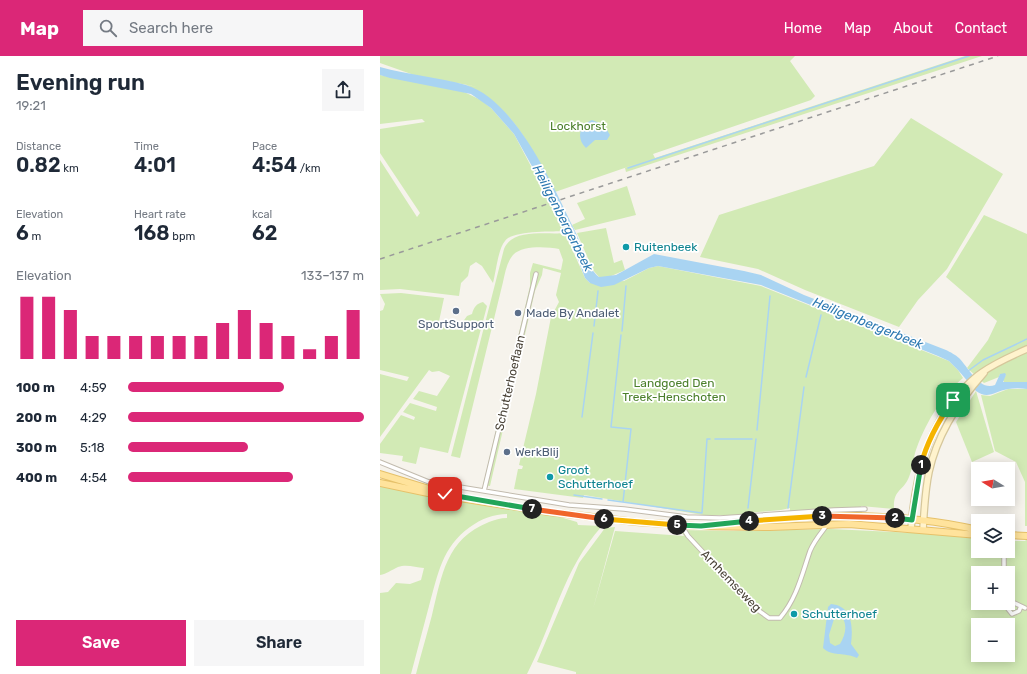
<!DOCTYPE html>
<meta charset="utf-8">
<style>
:root{--surface:#fff;--page:#f6f6f7;--text:#1f2937;--muted:#747a83;--accent:#db2777}
body{margin:0;font-family:Rubik,sans-serif;background:var(--page);color:var(--text);height:100vh;display:flex;flex-direction:column;font-size:15px;white-space:nowrap}
*{box-sizing:border-box;margin:0}
p{font-size:13px;color:var(--muted)}
.icon{flex:none;width:22px;height:22px;fill:none;stroke:currentColor;stroke-width:2;stroke-linecap:round;stroke-linejoin:round}
.map{position:relative;flex:1;overflow:hidden}
.panel{display:flex;flex-direction:column;background:var(--surface);width:380px}
.panel>*{flex:none}
.needle{width:26px;rotate:281deg}
.buttons{position:absolute;left:591px;top:406px;display:grid;gap:8px}
.buttons a{display:grid;place-items:center;width:44px;height:44px;border-radius:0px;background:var(--surface);box-shadow:0 2px 10px #0003;font-size:20px}
.pin{position:absolute;display:grid;place-items:center;width:34px;height:34px;color:#fff;margin:-17px;border-radius:8px;box-shadow:0 2px 6px #0006}
.km{position:absolute;width:20px;height:20px;margin:-10px;border-radius:50%;background:#222;color:#fff;font-size:11px;line-height:20px;text-align:center}
.round{display:grid;place-items:center;flex:none;width:42px;height:42px;border-radius:0px;background:var(--page)}
.headline{display:flex;align-items:center;justify-content:space-between;height:68px;padding:0 16px}
h1{font-size:22px;font-weight:600;line-height:30px}
.metrics{display:grid;grid-template-columns:repeat(3,1fr);gap:6px;height:68px;padding:4px 16px}
.metrics div{display:grid;align-content:center}
.metrics b{font-size:20px;font-weight:600}
.metrics small{font-size:11px;font-weight:400}
.metrics p{font-size:11px}
.chart{height:112px;padding:8px 16px}
.chart p{display:flex;justify-content:space-between}
.chart svg{width:100%;height:72px;margin-top:4px;stroke:var(--accent);stroke-width:6}
.primary-button{display:flex;gap:8px;margin-top:auto;padding:8px 16px}
.primary-button a{flex:1;height:46px;border-radius:0px;background:var(--accent);color:#fff;font-size:16px;font-weight:600;line-height:46px;text-align:center}
.primary-button a+a{background:var(--page);color:var(--text)}
ul{padding:0 16px;list-style:none;font-size:13px}
li{display:grid;grid-template-columns:64px 48px 1fr;align-items:center;height:30px}
li i{height:10px;border-radius:5px;background:var(--accent)}
header{display:flex;align-items:center;gap:24px;box-sizing:border-box;height:56px;padding:0 20px;background:var(--accent);color:#fff}
header strong{font-size:19px}
nav{display:flex;gap:22px;margin-inline-start:auto;font-size:14px}
.search{width:280px;height:36px;background:var(--page);display:flex;align-items:center;gap:10px;box-sizing:border-box;padding:0 14px;border-radius:0px;color:var(--muted);font-size:15px}
main{display:flex;flex:1;min-height:0}
.map>svg:first-child{display:block}
</style>
<header>
<strong>Map</strong>
<div class="search"><svg class="icon" aria-label="search" viewBox="0 0 24 24"><circle cx="10" cy="10" r="6"/><path d="M15 15l6 6"/></svg>Search here</div>
<nav><a>Home</a><a>Map</a><a>About</a><a>Contact</a></nav>
</header>
<main>
<section class="panel">
<div class="headline"><div><h1>Evening run</h1><p>19:21</p></div><a class="round"><svg class="icon" aria-label="share" viewBox="0 0 24 24"><path d="M12 15V3M7 8l5-5 5 5M5 13v7h14v-7"/></svg></a></div>
<div class="metrics">
<div><p>Distance</p><b>0.82<small> km</small></b></div>
<div><p>Time</p><b>4:01</b></div>
<div><p>Pace</p><b>4:54<small> /km</small></b></div>
</div>
<div class="metrics">
<div><p>Elevation</p><b>6<small> m</small></b></div>
<div><p>Heart rate</p><b>168<small> bpm</small></b></div>
<div><p>kcal</p><b>62</b></div>
</div>
<div class="chart"><p><span>Elevation</span>133–137 m</p>
<svg viewBox="0 0 160 44" preserveAspectRatio="none"><path d="M5 44V6M15 44V6M25 44V14M35 44V30M45 44V30M55 44V30M65 44V30M75 44V30M85 44V30M95 44V22M105 44V14M115 44V22M125 44V30M135 44V38M145 44V30M155 44V14"/></svg>
</div>
<ul>
<li><b>100 m</b>4:59<i style="width:66%"></i></li>
<li><b>200 m</b>4:29<i style="width:100%"></i></li>
<li><b>300 m</b>5:18<i style="width:51%"></i></li>
<li><b>400 m</b>4:54<i style="width:70%"></i></li>
</ul>
<div class="primary-button"><a>Save</a><a>Share</a></div>
</section>
<div class="map">
<svg width="647" height="618" viewBox="0 0 647 618">
<rect width="100%" height="100%" fill="#f6f3ec"/>
<path fill="#d2eab5" fill-rule="evenodd" d="M0 0H415L410 5 435 40 431 44 273 98 275 102 585 0H602L246 116 245 112 259 107 175 136C151 92 134 51 86 29L98 31 34 19 0 7Z
M0 19 84 36 101 44 111 52 134 78 185 175C172 176 133 174 125 185 118 193 116 216 113 227L102 210 96 206 90 210 88 220 81 227 79 240 20 233 0 234V104L37 161 40 157 0 97V73L45 66 42 63 0 68Z
M531 62 623 118 567 213 538 244 519 271 425 234 378 213 320 201 339 159 494 110Z
M247 130 256 159 195 174 192 169 205 163 197 147Z
M604 159 647 178V326H624L623 324 626 319 620 318 619 321 604 327 587 312 608 284 617 265 566 221Z
M226 172 234 207 242 204 245 214 229 221H219L213 214 197 177Z
M185 177 205 222 210 227 244 225 269 212 278 210 381 230 569 305 578 314 583 322C561 340 544 370 535 397 533 405 532 414 529 421 523 436 513 433 514 453L481 450 482 457 410 459V452L401 454 367 457 366 459H323L204 439 203 442 134 433 138 413H142L143 410 139 409 156 338 171 261 179 246 176 239 181 217 163 212 162 219 155 235 110 430 103 429 150 230V217L153 207 181 214 183 204 179 193C167 191 143 189 133 199 127 206 125 217 123 226L80 402 71 400 124 193C132 172 167 179 185 177Z
M21 237 64 242 58 270 77 274 87 260 92 258C94 251 96 248 103 246L107 250 68 397 40 391 36 408 22 405 23 400 0 397V388L21 359 34 364 35 361 23 356 30 347 56 355 57 351 33 343 39 335 57 340 70 320 59 315 52 316 49 314 0 381V318L27 325 29 321 0 314V255L3 254 5 248 0 238Z
M628 333H647V470H645V426L636 406 615 395 601 339 610 340Z
M596 335 614 396 592 406 576 366Z
M0 430 173 459 197 466 198 469 222 470C183 513 173 568 147 618H36C41 598 47 578 52 559 62 519 66 483 109 466 115 464 120 462 127 462V458C114 458 101 463 90 471 62 491 58 518 49 550 43 573 37 595 31 618H0V537L8 536 16 527 30 528 41 524 44 512C35 511 26 508 18 511 11 514 7 518 0 519Z
M235 471 213 553 235 475 304 480 300 474 353 475 451 473 598 480V495H628V485H645L647 483V618H196V616L157 606 199 507 225 472ZM598 517H628V547H598ZM598 569H628V599H598Z"/>
<path fill="#a9d4f2" fill-rule="evenodd" d="M0 11C28 19 58 21 86 29 135 44 172 127 193 171 199 182 209 215 219 221L236 219 274 198 364 215 381 219 424 239 566 294C570 296 576 299 579 302 589 312 599 335 615 329L620 318 625 317 626 319 623 326H647V333C641 332 634 332 628 333 615 335 608 344 596 335L578 314 569 305 558 300 381 229 278 210 269 212 234 229 221 231 210 227 205 222 191 186 163 130 134 78 111 52 91 38 10 22 0 19Z
M212 64 224 69 230 79 227 84H215L206 92C196 83 199 69 212 64Z
M451 548C473 550 473 572 471 588L479 599 477 602C465 596 452 601 443 592L448 551ZM457 561H462C468 570 465 579 460 588L455 590 450 587 449 579 454 563Z"/>
<g fill="none" stroke-linecap="round" stroke-linejoin="round">
<path stroke="#a9d4f2" stroke-width="1.5" d="M248 112 589 0
M214 270 218 235
M242 275 246 230
M241 279 231 371 251 373 243 446
M588 315 603 304 647 283
M426 321 441 259
M202 361 213 277
M377 374 390 240
M335 383H372
M194 439 222 443
M228 444 322 457 327 383H330
M368 452 376 383
M408 452 424 331"/>
<g stroke="#c2bbae" stroke-width="5.5">
<path id="minor" d="M0 406 49 426 189 449 244 453 307 461 340 462 454 454 485 453
M104 435 156 218
M301 469 308 480 375 552 389 562H400C417 542 422 518 430 495 434 485 441 477 447 469
M624 495V517
M628 544V553L632 558 639 555 641 550
M628 544 645 552"/>
</g>
<g stroke="#d6c79b" stroke-width="8">
<path id="secondary" d="M531 473C535 421 547 369 585 331 590 326 595 321 601 317 615 307 631 300 647 293
M543 474C544 455 545 435 549 416 557 379 579 345 604 317"/>
</g>
<g stroke="#e6c16a" stroke-width="8">
<path id="primary" d="M0 418 56 435
M0 427 48 437 169 456 256 466 315 470 390 471 469 468 598 479
M351 467C433 458 517 455 598 474
M628 479 647 480"/>
</g>
<use href="#minor" stroke="#fff" stroke-width="3.5"/>
<use href="#secondary" stroke="#fff3cd" stroke-width="5.5"/>
<use href="#primary" stroke="#ffe39c" stroke-width="6"/>
<path stroke="#9a9a9a" stroke-width="1.5" stroke-dasharray="5 5" stroke-linecap="butt" d="M0 203 618 0"/>
</g>
<g fill="none" stroke-linecap="round" stroke-linejoin="round">
<g stroke="#fff" stroke-width="8">
<path id="split-1" d="M541 409C547 385 559 364 573 344"/>
</g>
<g stroke="#fff" stroke-width="8">
<path id="split-2" d="M515 462 532 464 541 409"/>
</g>
<g stroke="#fff" stroke-width="8">
<path id="split-3" d="M442 460 515 462"/>
</g>
<g stroke="#fff" stroke-width="8">
<path id="split-4" d="M369 465 442 460"/>
</g>
<g stroke="#fff" stroke-width="8">
<path id="split-5" d="M297 469 321 470 369 465"/>
</g>
<g stroke="#fff" stroke-width="8">
<path id="split-6" d="M224 463 297 469"/>
</g>
<g stroke="#fff" stroke-width="8">
<path id="split-7" d="M152 453 224 463"/>
</g>
<g stroke="#fff" stroke-width="8">
<path id="split-8" d="M65 438 152 453"/>
</g>
<use href="#split-1" stroke="#f5b400" stroke-width="5"/>
<use href="#split-2" stroke="#22a559" stroke-width="5"/>
<use href="#split-3" stroke="#f0652b" stroke-width="5"/>
<use href="#split-4" stroke="#f5b400" stroke-width="5"/>
<use href="#split-5" stroke="#22a559" stroke-width="5"/>
<use href="#split-6" stroke="#f5b400" stroke-width="5"/>
<use href="#split-7" stroke="#f0652b" stroke-width="5"/>
<use href="#split-8" stroke="#22a559" stroke-width="5"/>
</g>
<g fill="#0f9aa8" stroke="#fff" stroke-width="1.5">
<circle cx="246" cy="191" r="4"/>
<circle cx="170" cy="421" r="4"/>
<circle cx="414" cy="558" r="4"/>
</g>
<g fill="#5c6f8a" stroke="#fff" stroke-width="1.5">
<circle cx="76" cy="255" r="4"/>
<circle cx="138" cy="257" r="4"/>
<circle cx="127" cy="396" r="4"/>
</g>
<g text-anchor="middle" dominant-baseline="central" stroke-width="3.5" stroke-linejoin="round" paint-order="stroke">
<g font-size="12" fill="#4a7f2a" stroke="#fff">
<text x="198" y="70">Lockhorst</text>
<text x="294" y="327">Landgoed Den<tspan x="294" dy="14">Treek-Henschoten</tspan></text>
</g>
<g font-size="12" fill="#0d838f" stroke="#fff" text-anchor="start">
<text x="254" y="191">Ruitenbeek</text>
<text x="178" y="414">Groot<tspan x="178" dy="14">Schutterhoef</tspan></text>
<text x="422" y="558">Schutterhoef</text>
</g>
<g font-size="12" fill="#4e5e75" stroke="#fff" text-anchor="start">
<text x="146" y="257">Made By Andalet</text>
<text x="76" y="268" text-anchor="middle">SportSupport</text>
<text x="135" y="396">WerkBlij</text>
</g>
<g font-size="12" fill="#4b4439" stroke="#fff">
<text transform="translate(130 327) rotate(-77)">Schutterhoeflaan</text>
<text transform="translate(351 525) rotate(46)">Arnhemseweg</text>
</g>
<g font-size="13" font-style="italic" fill="#2e7ab2" stroke="#fff">
<text transform="translate(183 162) rotate(63)">Heiligenbergerbeek</text>
<text transform="translate(488 267) rotate(22)">Heiligenbergerbeek</text>
</g>
</g>
</svg>
<div class="buttons">
<a><svg class="needle" viewBox="-14 -14 28 28"><path d="M0-13l5 13h-10z" fill="#e53935"/><path d="M0 13l5-13h-10z" fill="#747a83"/></svg></a>
<a><svg class="icon" aria-label="layers" viewBox="0 0 24 24"><path d="M12 4l9 5-9 5-9-5zM3 14l9 5 9-5"/></svg></a>
<a>+</a>
<a>−</a>
</div>
<div class="pin" style="left:573px;top:344px;background:#1e9e55"><svg class="icon" aria-label="arrive" viewBox="0 0 24 24"><path d="M6 21V4h12l-3 4 3 4H6"/></svg></div>
<div class="pin" style="left:65px;top:438px;background:#d93025"><svg class="icon" aria-label="check" viewBox="0 0 24 24"><path d="M5 12l5 5 9-10"/></svg></div>
<b class="km" style="left:541px;top:409px">1</b>
<b class="km" style="left:515px;top:462px">2</b>
<b class="km" style="left:442px;top:460px">3</b>
<b class="km" style="left:369px;top:465px">4</b>
<b class="km" style="left:297px;top:469px">5</b>
<b class="km" style="left:224px;top:463px">6</b>
<b class="km" style="left:152px;top:453px">7</b>
</div>
</main>
